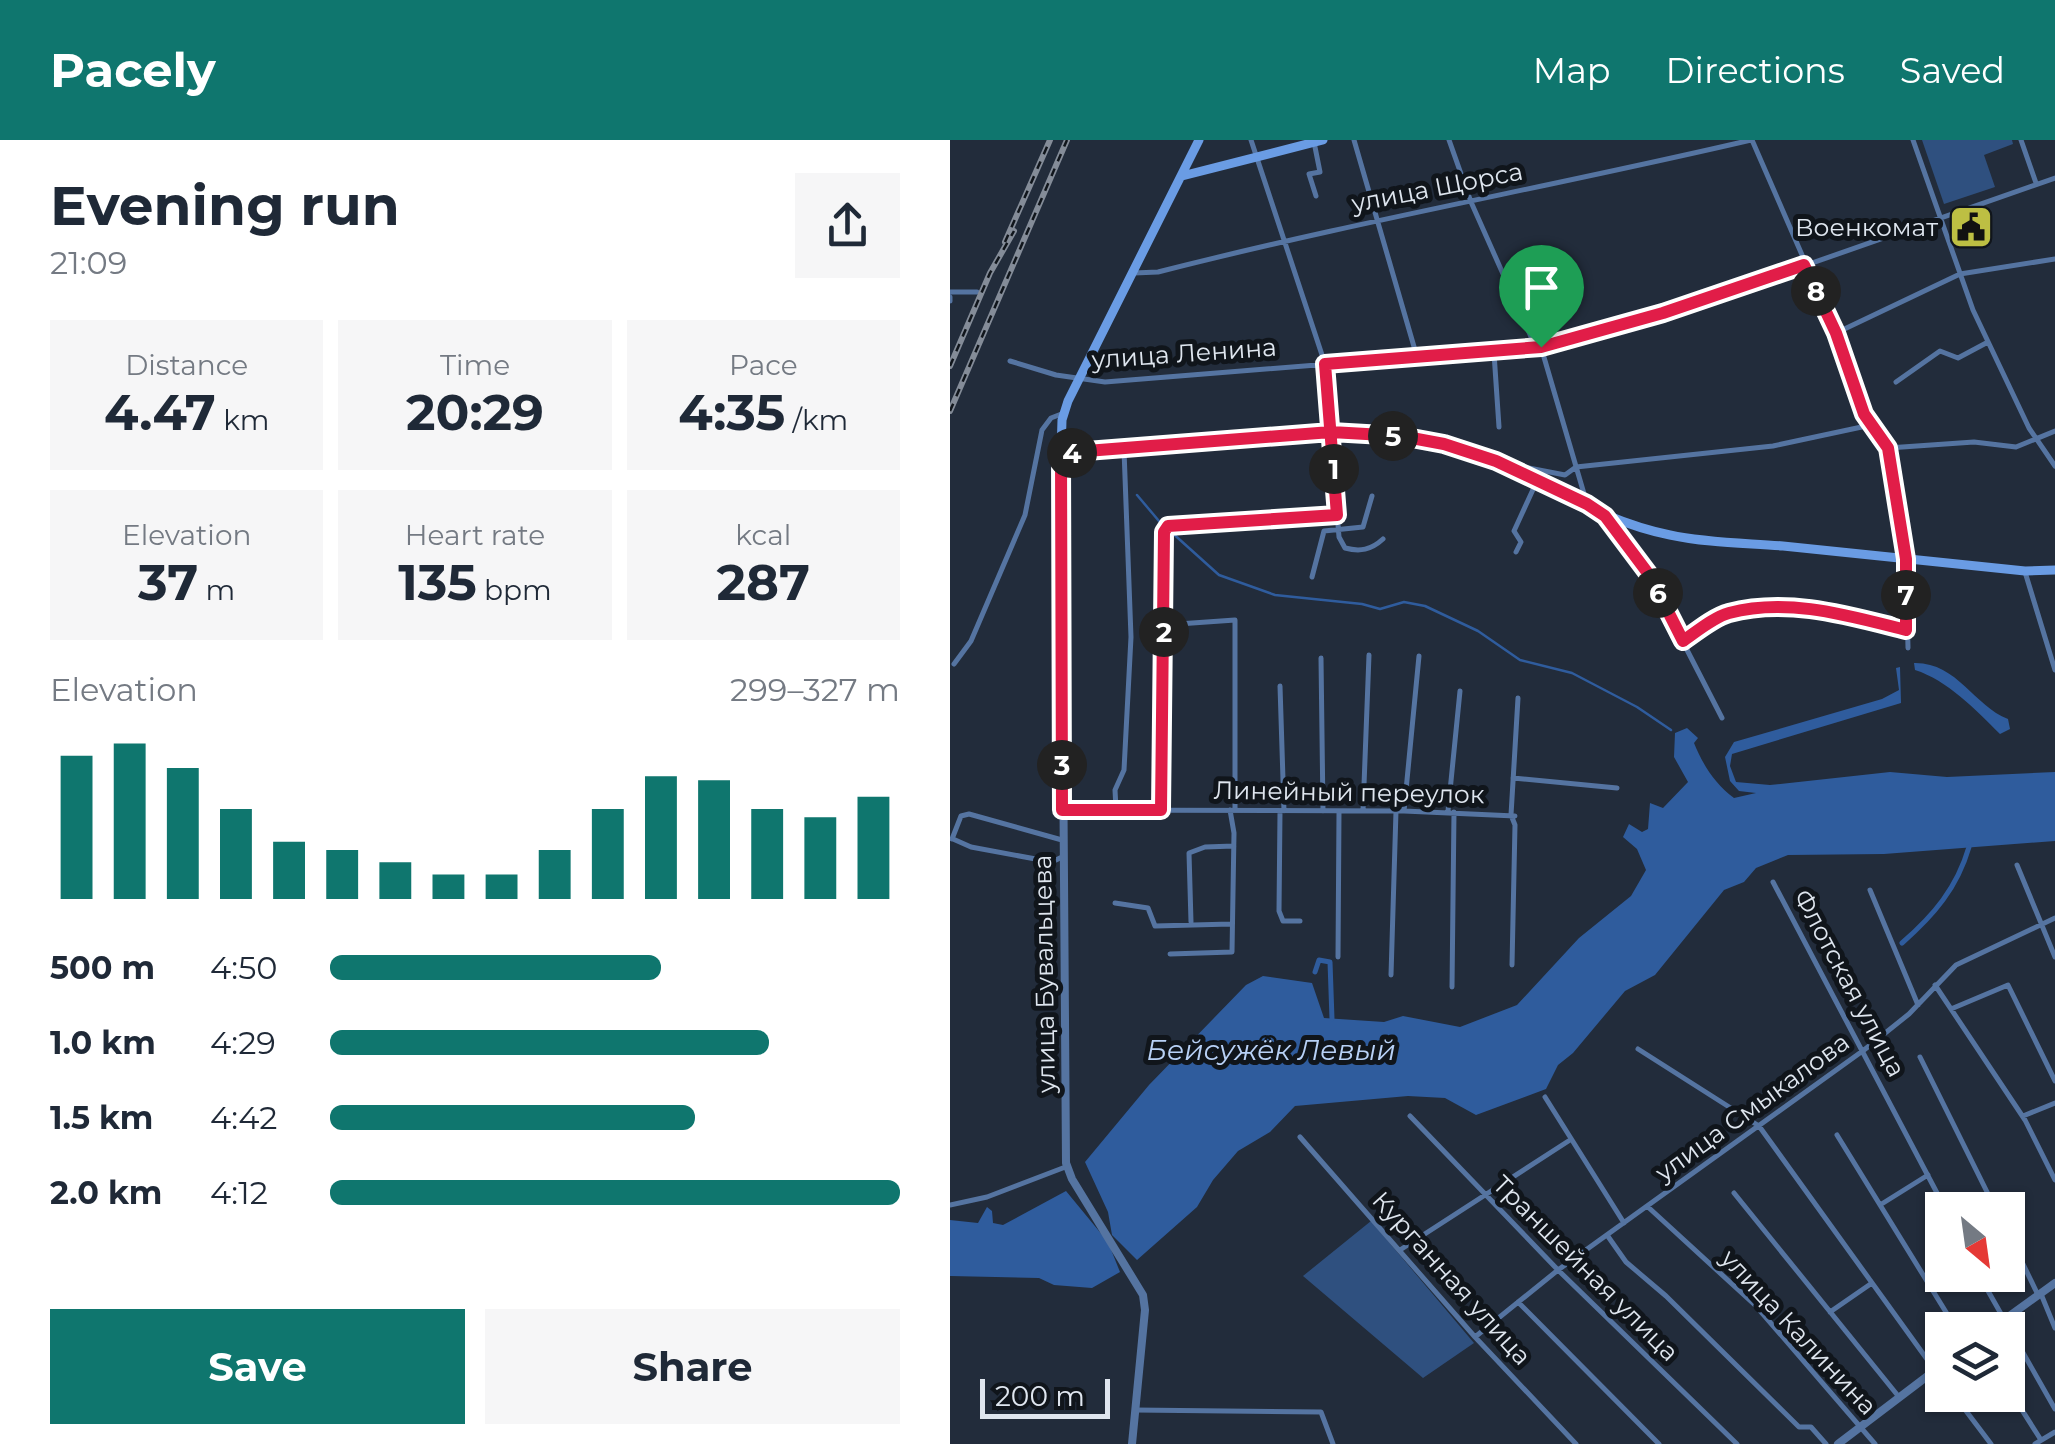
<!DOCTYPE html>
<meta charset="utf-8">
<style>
:root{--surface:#fff;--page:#f6f6f7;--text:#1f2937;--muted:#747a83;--accent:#0f766e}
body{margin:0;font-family:Montserrat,sans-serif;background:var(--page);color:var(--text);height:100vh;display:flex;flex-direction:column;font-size:38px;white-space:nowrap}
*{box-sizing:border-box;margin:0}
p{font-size:32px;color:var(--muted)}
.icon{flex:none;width:55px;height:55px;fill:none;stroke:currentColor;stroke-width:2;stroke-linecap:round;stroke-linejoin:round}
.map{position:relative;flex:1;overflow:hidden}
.side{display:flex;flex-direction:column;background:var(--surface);width:950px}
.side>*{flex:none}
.needle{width:65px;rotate:151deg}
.tools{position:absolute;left:975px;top:1052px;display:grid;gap:20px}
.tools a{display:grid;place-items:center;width:100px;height:100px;border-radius:0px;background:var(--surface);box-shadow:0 2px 8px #0004;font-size:50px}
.scale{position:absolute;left:30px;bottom:25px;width:130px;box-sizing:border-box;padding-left:10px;border:5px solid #dfe6ef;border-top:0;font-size:28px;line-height:35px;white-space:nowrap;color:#dfe6ef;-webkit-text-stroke:8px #10151b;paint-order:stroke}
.pin{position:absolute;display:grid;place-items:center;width:85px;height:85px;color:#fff;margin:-102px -42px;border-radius:50% 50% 50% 0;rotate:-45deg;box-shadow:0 0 10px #0007}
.pin .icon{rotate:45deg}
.km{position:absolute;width:50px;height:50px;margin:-25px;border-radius:50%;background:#222;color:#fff;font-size:28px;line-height:50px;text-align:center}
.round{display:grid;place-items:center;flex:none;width:105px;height:105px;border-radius:0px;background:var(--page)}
.summary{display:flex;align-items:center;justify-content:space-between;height:170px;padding:0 50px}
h1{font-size:55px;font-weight:700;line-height:75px}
.figures{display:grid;grid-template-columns:repeat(3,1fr);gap:15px;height:170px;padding:10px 50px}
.figures div{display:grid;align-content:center;border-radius:0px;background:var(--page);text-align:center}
.figures b{font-size:50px;font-weight:700}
.figures small{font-size:28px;font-weight:400}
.figures p{font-size:28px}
.chart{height:280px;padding:20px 50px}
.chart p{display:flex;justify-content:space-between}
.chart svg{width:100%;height:180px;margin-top:10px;stroke:var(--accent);stroke-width:6}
.action{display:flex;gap:20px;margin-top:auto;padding:20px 50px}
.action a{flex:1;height:115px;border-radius:0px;background:var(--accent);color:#fff;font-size:40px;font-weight:700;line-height:115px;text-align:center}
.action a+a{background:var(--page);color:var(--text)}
ul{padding:0 50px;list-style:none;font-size:32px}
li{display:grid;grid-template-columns:160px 120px 1fr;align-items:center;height:75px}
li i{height:25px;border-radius:12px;background:var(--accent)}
header{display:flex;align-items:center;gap:60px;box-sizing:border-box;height:140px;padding:0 50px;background:var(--accent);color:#fff}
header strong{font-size:48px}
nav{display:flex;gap:55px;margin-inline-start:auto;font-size:35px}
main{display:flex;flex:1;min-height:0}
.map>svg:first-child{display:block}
</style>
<header>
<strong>Pacely</strong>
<nav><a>Map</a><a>Directions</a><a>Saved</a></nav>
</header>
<main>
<section class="side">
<div class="summary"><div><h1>Evening run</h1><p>21:09</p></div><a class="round"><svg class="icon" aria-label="share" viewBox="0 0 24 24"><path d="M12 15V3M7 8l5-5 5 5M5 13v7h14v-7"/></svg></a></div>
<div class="figures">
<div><p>Distance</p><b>4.47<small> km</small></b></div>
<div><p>Time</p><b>20:29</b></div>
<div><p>Pace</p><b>4:35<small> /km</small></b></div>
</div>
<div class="figures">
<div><p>Elevation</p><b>37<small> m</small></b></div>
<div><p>Heart rate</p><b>135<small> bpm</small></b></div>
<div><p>kcal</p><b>287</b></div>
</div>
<div class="chart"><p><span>Elevation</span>299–327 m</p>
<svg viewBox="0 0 160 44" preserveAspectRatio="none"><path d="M5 44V9M15 44V6M25 44V12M35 44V22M45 44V30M55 44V32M65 44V35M75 44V38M85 44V38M95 44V32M105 44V22M115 44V14M125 44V15M135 44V22M145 44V24M155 44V19"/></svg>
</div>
<ul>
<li><b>500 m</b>4:50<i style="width:58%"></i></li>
<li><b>1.0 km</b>4:29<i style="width:77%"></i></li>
<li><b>1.5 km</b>4:42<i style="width:64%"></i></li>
<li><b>2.0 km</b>4:12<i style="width:100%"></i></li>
</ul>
<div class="action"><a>Save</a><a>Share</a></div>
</section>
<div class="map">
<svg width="1105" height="1304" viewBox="0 0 1105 1304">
<rect width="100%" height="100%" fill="#222c3b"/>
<path fill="#2f507f" d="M972 0H1062L1063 4 1034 15 1045 47 994 64Z
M421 1081 524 1203 473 1238 353 1136Z"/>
<path fill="#2f5c9d" d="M964 523C1007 522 1024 566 1058 579L1060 589 1050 594C1026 570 997 540 965 530Z
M950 527 951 563 782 614 780 626 786 642 820 645 940 632 997 637 1105 632V701L934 714 838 715 806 728 794 742 774 750 705 835 675 851 623 913 608 925 596 949 526 975 495 958 458 956 345 966 320 992 288 1011 263 1040 247 1067 187 1120 162 1095 158 1072 135 1022 199 945 296 845 313 836 362 843 374 878 434 882 453 876 510 887 567 865 629 798 681 756 696 730 687 709 673 697 679 684 692 692 698 689 700 663 713 668 738 642 724 617 725 593 737 588 748 598 744 603C753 625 765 644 784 658L806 653 789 651 780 641 775 617 784 602 932 559 949 550 946 528Z
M116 1051 158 1102 170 1132 142 1148 104 1145 89 1138 0 1136V1080L28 1083 37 1067 42 1071 43 1083 53 1085Z"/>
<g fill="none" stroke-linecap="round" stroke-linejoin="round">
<path stroke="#2f5c9d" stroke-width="2.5" d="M187 355 214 387
M219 390 269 435 325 455 412 464 430 469 454 462 475 466 528 491 570 520 622 533 687 567 721 590"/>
<path stroke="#2f5c9d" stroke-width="5" d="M952 803C984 775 1007 748 1019 707
M365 832 369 820 380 822 382 879"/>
<path stroke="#5574a1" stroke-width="5" d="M301 0 375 224 389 397 395 408C410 412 421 410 433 399
M404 0 467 217
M499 0 521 62 586 208
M802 0 886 193 913 274 938 308 956 419 958 508
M963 0 1023 170 1079 288 1105 326
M1071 0 1086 43
M364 2 370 32 359 34 366 56
M184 133 208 132C404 82 604 46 801 0
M0 152H27
M0 157V161
M886 193 1010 134 1105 119
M591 207 637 364
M544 213 549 287
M60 221 106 235 155 242 591 207 785 150 1105 38
M946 242 990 211 1008 218 1038 202
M938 308 1024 302 1066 307 1105 291
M554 323 615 335 626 327 823 306 921 285
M656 378 699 436 772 578
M566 412 571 402 564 391 586 343
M1075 432 1105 530
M362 437 374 391 413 387 422 356
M214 485 285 480V669
M733 501C746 492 764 477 779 473 838 457 900 476 956 490
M371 518 373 671
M4 524 21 501 75 375 92 290 101 278 114 273
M330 546 334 671
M563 638 667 648
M166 669 165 650 174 630 181 497 174 310
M211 669 214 393 218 387 387 375
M115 670 454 671 565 676
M413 671 419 515
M454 671 469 516
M498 671 510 551
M330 672 329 771 333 781H350
M2 699 11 676 19 674 112 700
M3 699 21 707 102 722 112 717
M1067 725 1105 817
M823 742 996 1070
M920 750 968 865
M165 763 198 768 205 786 281 784
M241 782 239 713 255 707 284 706
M220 814 282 812 284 693 280 670
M388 817 389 672
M562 825 565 685 561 675 568 558
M441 835 446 671
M985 845 1075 980 1105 1040
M502 847 504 672
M1001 869 1058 845 1105 941
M688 909 809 986 992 1240
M970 917 1046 1070
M595 957 674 1083
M460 976 608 1130 787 1304
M1073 976 1105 963
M887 995 1007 1190
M350 997 525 1197 626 1304
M784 1053 949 1257
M0 1065 37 1057 118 1026
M930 1065 978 1035
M698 1067 806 1166 925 1304
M1058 1093 1088 1155
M657 1095 676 1122 716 1156 849 1287H861L876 1304
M450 1110 620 1000
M1029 1135 1105 1269
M1091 1154 1105 1188
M568 1162 709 1304
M880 1172 922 1143
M525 1197 608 1130 914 910 959 874 1006 825 1105 778
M1058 1248 1091 1300
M1004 1255 1041 1304
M185 1270 371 1272 383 1304
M1085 1304 1105 1292"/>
<path stroke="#5574a1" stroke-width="8" d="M111 313 116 1023 122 1039 193 1155 195 1170 182 1304
M1040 1190 1105 1143
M888 1304 992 1225"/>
<path stroke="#6a9ce4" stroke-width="9" d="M249 0 118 261 112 280 111 313C219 309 346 283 451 296 551 308 625 376 720 395 757 403 796 403 833 406 914 414 994 423 1075 431L1105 430
M232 36 373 0"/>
<g stroke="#848c98" stroke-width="6">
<path id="rail" d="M55 102 100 0
M0 226 40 133 64 91
M0 271 117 0"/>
</g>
<use href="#rail" stroke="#10151b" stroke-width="2.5" stroke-dasharray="8" stroke-linecap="butt"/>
</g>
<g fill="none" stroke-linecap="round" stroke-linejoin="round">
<g stroke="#fff" stroke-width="20">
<path id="route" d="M591 207 375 224 387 375 218 386 214 392 211 670H112L111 313 381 292 451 296 494 304 546 321 637 364 655 376 700 436 733 501C746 492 764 477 779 473 838 457 900 476 956 490V419L938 308 914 274 886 193 854 125 713 173 591 207"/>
</g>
<use href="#route" stroke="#e11d48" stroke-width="12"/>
</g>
<defs>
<g id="civic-square" transform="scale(2.25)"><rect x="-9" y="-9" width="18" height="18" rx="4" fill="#bdbf43" stroke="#10151b"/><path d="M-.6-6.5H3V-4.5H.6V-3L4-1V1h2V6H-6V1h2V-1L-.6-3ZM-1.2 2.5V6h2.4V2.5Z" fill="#111"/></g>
</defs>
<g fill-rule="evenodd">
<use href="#civic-square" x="1021" y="87"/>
</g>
<g text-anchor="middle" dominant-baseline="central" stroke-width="10" stroke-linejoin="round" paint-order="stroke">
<g font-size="25" fill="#dfe6ef" stroke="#10151b">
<text transform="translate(487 47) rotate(-11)">улица Щорса</text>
<text transform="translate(234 213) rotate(-4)">улица Ленина</text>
<text transform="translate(399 652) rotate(1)">Линейный переулок</text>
<text transform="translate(94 834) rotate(-91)">улица Бувальцева</text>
<text transform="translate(900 843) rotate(62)">Флотская улица</text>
<text transform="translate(802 967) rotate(-36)">улица Смыкалова</text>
<text transform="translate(636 1128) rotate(45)">Траншейная улица</text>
<text transform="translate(502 1138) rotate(48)">Курганная улица</text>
<text transform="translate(849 1192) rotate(47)">улица Калинина</text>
</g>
<g font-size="25" fill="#dfe6ef" stroke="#10151b" text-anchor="end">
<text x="988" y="87">Военкомат</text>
</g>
<g font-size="28" font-style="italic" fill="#b8d1f6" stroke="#10151b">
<text x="321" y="910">Бейсужёк Левый</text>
</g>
</g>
</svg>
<div class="tools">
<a><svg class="needle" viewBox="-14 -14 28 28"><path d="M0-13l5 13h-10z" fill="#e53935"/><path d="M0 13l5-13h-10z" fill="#747a83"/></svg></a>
<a><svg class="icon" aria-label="layers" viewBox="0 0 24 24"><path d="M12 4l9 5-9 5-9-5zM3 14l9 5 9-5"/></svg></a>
</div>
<div class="scale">200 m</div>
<div class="pin" style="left:591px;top:207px;background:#1e9e55"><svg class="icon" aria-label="arrive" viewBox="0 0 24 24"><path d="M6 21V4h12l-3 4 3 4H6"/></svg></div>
<b class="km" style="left:384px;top:329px">1</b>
<b class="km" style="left:214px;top:492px">2</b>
<b class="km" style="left:112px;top:625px">3</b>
<b class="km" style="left:122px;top:313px">4</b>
<b class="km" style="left:443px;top:296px">5</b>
<b class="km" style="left:708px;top:453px">6</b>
<b class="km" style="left:956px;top:455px">7</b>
<b class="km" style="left:866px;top:151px">8</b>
</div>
</main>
